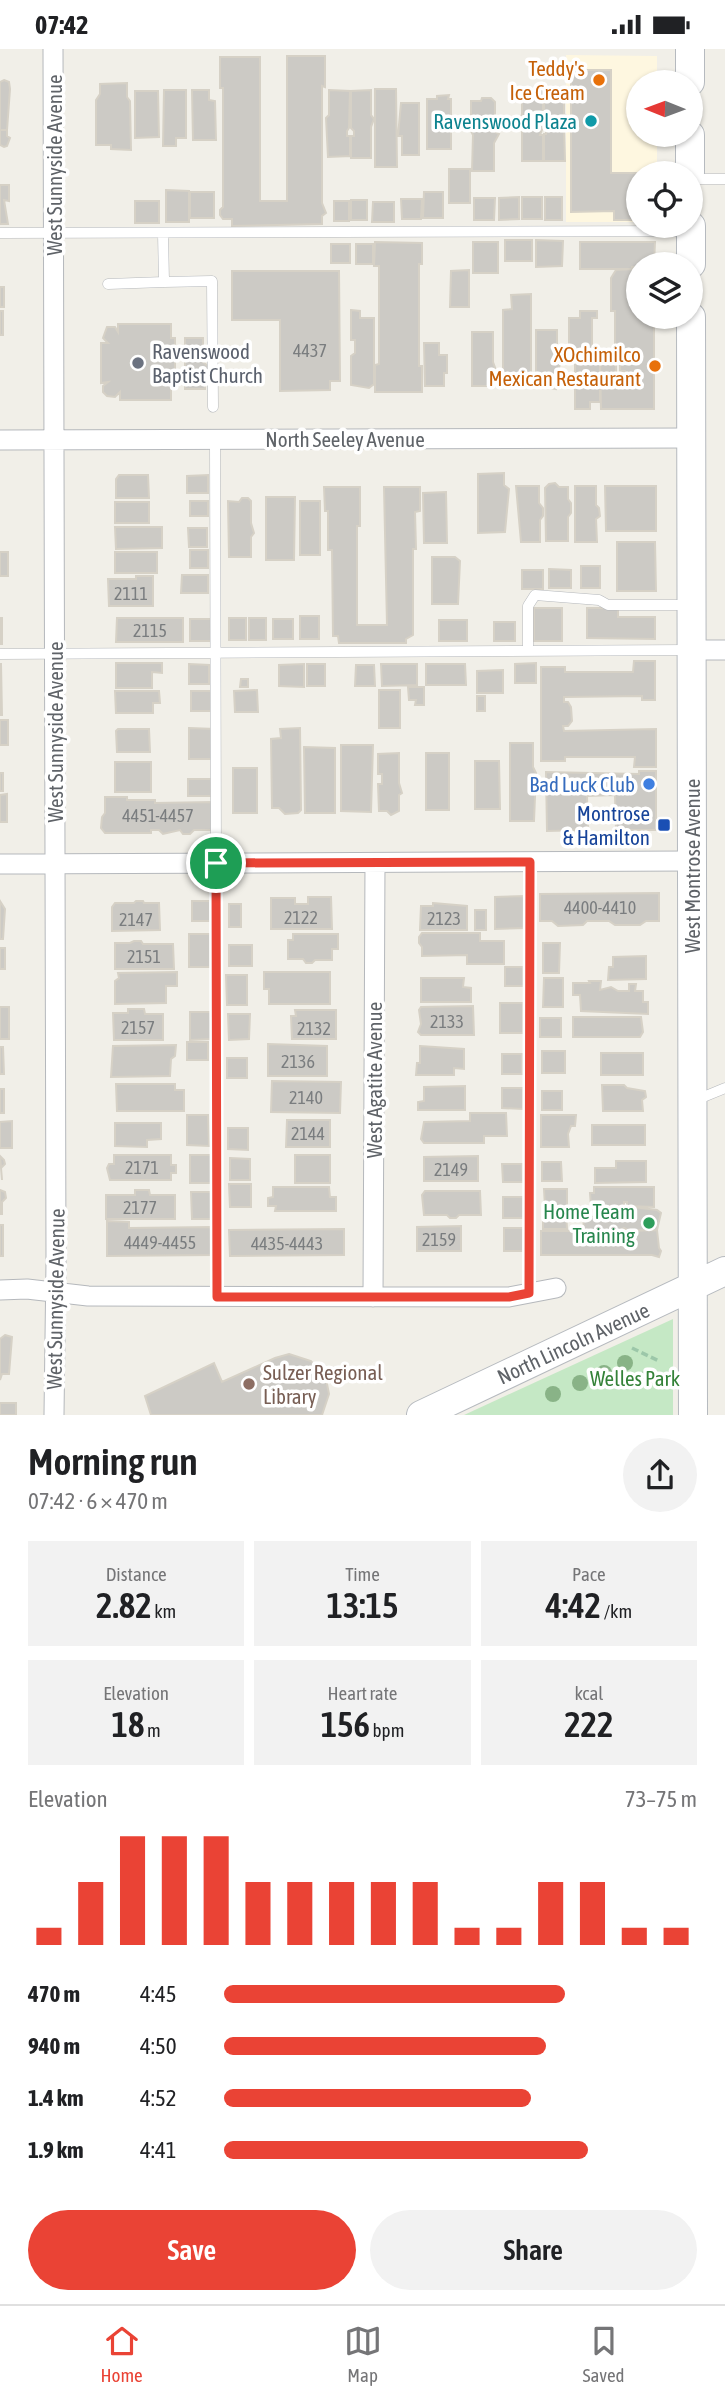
<!DOCTYPE html>
<meta charset="utf-8">
<style>
:root{--surface:#fff;--page:#f2f2f2;--text:#202124;--muted:#757577;--line:#e0e0e0;--accent:#ea4335}
body{margin:0;font-family:"Asap Condensed",sans-serif;background:var(--page);color:var(--text);height:100vh;display:flex;flex-direction:column;font-size:26px;white-space:nowrap}
*{box-sizing:border-box;margin:0}
p{font-size:23px;color:var(--muted)}
.icon{flex:none;width:38px;height:38px;fill:none;stroke:currentColor;stroke-width:2;stroke-linecap:round;stroke-linejoin:round}
.map{position:relative;height:1366px;overflow:hidden}
.sheet{display:flex;flex-direction:column;background:var(--surface);flex:1}
.sheet>*{flex:none}
.needle{width:46px;rotate:271deg}
.fabs{position:absolute;left:626px;top:21px;display:grid;gap:14px}
.fabs a{display:grid;place-items:center;width:77px;height:77px;border-radius:50%;background:var(--surface);box-shadow:0 2px 5px #0004;font-size:35px}
.pin{position:absolute;display:grid;place-items:center;width:60px;height:60px;color:#fff;margin:-30px;border:4px solid #fff;border-radius:50%;box-shadow:0 2px 7px #0007}
.round{display:grid;place-items:center;flex:none;width:74px;height:74px;border-radius:37px;background:var(--page)}
.head{display:flex;align-items:center;justify-content:space-between;height:119px;padding:0 28px}
h1{font-size:38px;font-weight:600;line-height:52px}
.stats{display:grid;grid-template-columns:repeat(3,1fr);gap:10px;height:119px;padding:7px 28px}
.stats div{display:grid;align-content:center;border-radius:0px;background:var(--page);text-align:center}
.stats b{font-size:35px;font-weight:600}
.stats small{font-size:19px;font-weight:400}
.stats p{font-size:19px}
.chart{height:196px;padding:14px 28px}
.chart p{display:flex;justify-content:space-between}
.chart svg{width:100%;height:126px;margin-top:7px;stroke:var(--accent);stroke-width:6}
.action{display:flex;gap:14px;margin-top:auto;padding:14px 28px}
.action a{flex:1;height:80px;border-radius:42px;background:var(--accent);color:#fff;font-size:28px;font-weight:600;line-height:80px;text-align:center}
.action a+a{background:var(--page);color:var(--text)}
ul{padding:0 28px;list-style:none;font-size:23px}
li{display:grid;grid-template-columns:112px 84px 1fr;align-items:center;height:52px}
li i{height:18px;border-radius:9px;background:var(--accent)}
.status{display:flex;justify-content:space-between;align-items:center;height:49px;padding:0 35px;background:var(--surface);direction:ltr}
.status svg{height:19px;fill:currentColor}
.menu{display:flex;justify-content:space-around;align-items:center;height:98px;border-top:2px solid var(--line);background:var(--surface);font-size:19px;color:var(--muted)}
.menu a{display:grid;justify-items:center;gap:4px}
.menu .on{color:var(--accent)}
.map>svg:first-child{display:block}
</style>
<div class="status"><b>07:42</b><svg viewBox="0 0 49 12"><path d="M0 12V9h3v3zM5 12V6h3v6zM10 12V3h3v9zM15 12V0h3v12zM26 1h20v11H26zM47 4h2v5h-2z"/></svg></div>
<div class="map">
<svg width="725" height="1366" viewBox="0 0 725 1366">
<rect width="100%" height="100%" fill="#f1efe8"/>
<path fill="#fef7e0" d="M566 6 657 7V33H639V86H657V124H639V173H566Z"/>
<path fill="#c5e8c5" d="M673 1270V1366H464Z"/>
<path fill="#cccac5" stroke="#d6d1c6" stroke-width="2" d="M287 7H325V38L322 37V154L326 164 322 167V175L232 177V170H223L220 166V161L223 158V39H220V8H260V152H287Z
M571 21H611V124H655H639V171H614V162L571 163Z
M4 31 9 33 10 40 7 81H0V33Z
M127 34V48L130 52 131 101 111 100V96H96V51L100 45V35Z
M375 40H396L397 118H375Z
M164 41H186V89H176V97H163Z
M192 41H209V51L215 52 216 91H193Z
M329 41 350 42 349 79 347 82V87H350V107L328 108 326 69 329 66Z
M371 41V66L374 70 371 78V109H351V87H354V82L351 79V42Z
M522 41H543V78L540 86H543V112H522V78L519 75 522 65Z
M544 41H564V65L567 67V74L564 78 565 112H544V85H546V81L544 76Z
M135 42H158L159 88 135 89Z
M449 46 448 50H451V100H427V50H437V47Z
M482 49H491L495 53V83L499 85 494 94V122H472L473 86 471 82V52H481Z
M401 54H419V106H402V87H398Z
M0 81H7V87L10 89 7 97 4 98 0 96Z
M449 120H470V154H449Z
M0 136H9V152L4 151 8 175H0Z
M166 141 189 142V173H166Z
M190 143H214V169H190Z
M424 143H443V169H423Z
M519 148V170L499 171V149Z
M522 148H542V170H522Z
M545 148H562V171H545Z
M474 149H495L494 171H474Z
M401 150H422L421 170H402Z
M351 151H367V171H351Z
M135 152H159V174H135Z
M334 152H349V172H334Z
M373 153H394V173H372Z
M505 191H532V212H505Z
M536 191 563 192 562 217 536 218Z
M375 193 422 194V215H419V317H422V343H375V316L379 315V217H374Z
M473 193H498V224H473Z
M580 193H655L654 215H639V218H632V220H580Z
M331 195H350V214H331Z
M356 195H373V215H356Z
M632 218H639V268H654V360H601L600 309H609V316H616V338H625V322H620V313L615 314V262H611V229L616 221 632 220Z
M469 221V258H450L451 222Z
M232 222H339L340 332H330V341L280 342V271H232Z
M0 238H4V258H0Z
M531 245V337H503V261L512 260 511 246Z
M351 261 360 262V269H374V335L369 339 351 336V307L355 304V291H351Z
M0 262H3V286H0Z
M580 262H597V269H592V308L600 309V353H590V360H575V302H569V269H580Z
M118 275H171V289H175V337H171V351H120V343L115 348 107 347 103 343V337L108 333 101 334V294H108L103 289 107 278H115L118 283Z
M536 281H557V310L560 313 556 340 536 337Z
M472 283H493V313L496 321 493 325V337H472Z
M185 289H203V313L208 317V322L205 325V340H185Z
M424 294H439V306H447V324H444V337H425Z
M504 424V436L509 440 505 483 478 484V425Z
M119 426H148L149 449H116V430Z
M208 426V444H187V427Z
M555 434 559 438H568V450L571 454V464L568 468V492H546L545 439 549 435Z
M516 437H539V454L543 459V467L540 471V493H521Z
M575 437H596V456L599 459 600 467 596 470 597 493H575Z
M605 437H656V482H606Z
M324 438H360V477H357V576H387L384 438H420V462L415 463 416 500H413V586L406 590V594H339L338 587H333L332 501H328V462H325Z
M446 443 447 494H424L423 444Z
M266 448H295L294 511H266Z
M242 449H248L251 452V474L254 484 251 488V508H229L228 452 239 453Z
M190 452H208V467H190Z
M300 452H320V506H300Z
M115 453H149V474H115Z
M115 478H162V499L116 500Z
M188 479H207V498H189Z
M617 493H655L656 542H617Z
M190 501H208V519H190Z
M0 503H8V527H0Z
M115 503H157V524H115Z
M432 508H455L460 512 458 555H432Z
M581 517H600V539H581Z
M549 520 571 521V539H549Z
M522 521H543V540H522Z
M182 526H208V544H181Z
M136 527H153V557H109L108 530H136Z
M534 559H562V592H534Z
M587 559H618V568H655V590L587 589Z
M300 567H319V590H300Z
M0 569H2V595H0Z
M117 569H183V593H116Z
M229 569H246V591H229Z
M249 569H266V591H249Z
M190 570H211V592H190Z
M273 570H293V590H273Z
M439 571H467V592H439Z
M494 573H515V592H494Z
M634 612H655V651H642V647L564 648V653H568L571 658 572 672 568 677H563L564 682 656 680V718H634L635 708H565V712H541V618H565V623H633Z
M116 614H162V624L152 623V639H116Z
M536 614V634H515V615Z
M0 615H1L2 666H0Z
M189 615 209 616V635H189Z
M304 615V638L279 637V616Z
M307 615H325V637H307Z
M381 615H417V636L382 637Z
M426 615H465L466 636H426Z
M356 616H374L375 637H355Z
M503 621V644H477V622Z
M241 630H248V638H240Z
M408 638H424V656H415L416 651H409Z
M257 641 258 663H235L234 642Z
M379 641H400V679H379Z
M115 642H159L160 654H153V664H116Z
M191 642H213V662H191Z
M477 647H485V662H477Z
M0 671H8V696H0Z
M189 679 215 680V710H189Z
M300 679 301 761 298 764 285 765 279 759H272L271 690 281 689 280 680Z
M118 680H149L150 703H117L116 682Z
M510 694H533V718L536 724 534 772H510Z
M341 696H373L371 763 341 762Z
M304 698 335 699V764H305Z
M399 704V734L402 744 399 746V762L391 766 387 762H379L378 735H382V725H378V705Z
M426 704H449V761H426Z
M475 712H499L500 760H475Z
M115 713H151V743H115Z
M233 719H257V764H233Z
M639 722H656V781H616L615 746 587 747 588 781 547 782 546 723 639 725Z
M0 724H3V742H0Z
M188 730H211V747H188Z
M7 745V773H0V746Z
M105 748H127V751H155V754L212 753V781H194L190 785H183L180 781 163 785 159 781H151V784H105L101 779 102 768 105 764Z
M659 844V872H646L640 876H615L609 872H587L583 876 558 877 552 872H540V845Z
M525 847 526 879 495 880V848Z
M308 848H331L332 880H271V849H295V855H308Z
M0 852 5 860 3 890H0Z
M136 852H143L144 854H159L160 881 112 882V858L115 854H134Z
M192 852H210V872H192Z
M433 854 467 857V881H420L421 857H433Z
M229 855H241V878H229Z
M475 861H486V881H475Z
M422 884H480V892H504V915H467V906L422 907V898L419 894V888Z
M189 885H210V918H189Z
M293 885H338V900H332V911H315L312 914H306L303 910H288V891H293Z
M134 892H141L143 895H173L174 920H115V894H130Z
M543 894H560L559 924H543Z
M229 896H252V917H229Z
M0 899H5V920H0Z
M646 907V930L608 931 609 918H613V908Z
M505 918H523L524 937H505Z
M177 923V937H166V954L115 955V932L119 929 118 924Z
M264 923H330V955H269V940H264Z
M226 926H247V956H227Z
M421 929H464L463 938 471 939V953H421Z
M544 929H563V958H543Z
M589 932H601L600 941 611 938 618 942H629V935H636L635 942H643V953H648V965L581 962 580 946H573V934H590Z
M500 954H523V984H500Z
M473 957 474 986H421L418 983 421 975 419 961 421 958Z
M0 958H9V990H0Z
M128 960H144L145 965H163V991H114L113 964H128Z
M295 961H336V990H292L291 967H296Z
M190 963H212V990L190 991Z
M228 965H250L249 990 229 991Z
M573 968H641L643 983 640 988H573Z
M540 969H561V988H540Z
M187 993H208V1011H187Z
M268 995 327 997V1027H268Z
M176 996 175 1007 171 1010 170 1027 111 1028 113 997Z
M420 997 464 1000V1020L454 1019V1026H416L417 1014H420Z
M0 998H3L4 1025H0Z
M542 1002H565V1024H542Z
M601 1004H643V1026H601Z
M502 1005H522V1025H502Z
M227 1009H247V1029H227Z
M272 1032 341 1033 340 1064 271 1063Z
M116 1035H175V1041H184V1062H117Z
M602 1036H624L627 1039 645 1042 646 1048 642 1051 643 1062H603Z
M465 1037V1061H418V1053L424 1052V1038Z
M502 1039H523V1060L502 1059Z
M0 1040H4V1064H0Z
M542 1042H562V1061H542Z
M470 1064H506L507 1087H484V1094H424L421 1090 424 1073 470 1072Z
M187 1066H208L209 1097 187 1096Z
M541 1066H576L575 1077H571L568 1085 569 1098H541Z
M287 1071H330V1098H286Z
M12 1072V1099H0V1073Z
M115 1074H161V1090L147 1091V1098L115 1097Z
M592 1076H645V1096H592Z
M228 1079H248V1101L228 1100Z
M114 1106H171V1116H176V1124H171V1131H110L107 1119 109 1115H114Z
M190 1106H211V1134H190Z
M295 1106H330V1134H295Z
M0 1107 4 1111 5 1115 1 1119 2 1131Z
M478 1107V1132H424V1108Z
M230 1109 250 1110V1131H230Z
M616 1112H646V1133L595 1134V1119H616Z
M542 1113H561L562 1132H542Z
M502 1115H522L523 1133H503Z
M229 1135H251V1158H230Z
M273 1138H329L330 1148H336V1162H275L276 1157H268V1149L273 1148Z
M594 1138H654V1158L627 1157V1153H624V1157H591L590 1144H594Z
M544 1140H567V1157L545 1158Z
M0 1141 5 1143 6 1149 2 1153V1165H0Z
M135 1141H149L150 1146H175V1170H106V1146H135Z
M425 1142H480L481 1166H459L456 1169H450L447 1166H424L422 1146Z
M191 1143H212V1170H192Z
M503 1148H524V1169H503Z
M633 1158 657 1161 661 1164 657 1181 630 1182 624 1179 621 1181 583 1182 584 1168H595V1161L631 1160Z
M543 1160H566L567 1180H543Z
M107 1172 129 1173V1179L212 1178 213 1206 107 1207Z
M0 1176H3V1207H0Z
M461 1177V1202H417V1178Z
M504 1179H524V1202H504Z
M344 1180V1206L230 1207 229 1181Z
M657 1181 659 1199 661 1202 659 1208 652 1206H541V1182Z
M5 1286 12 1288 9 1325H2L0 1331V1290Z
M289 1305 311 1312 326 1330 329 1345 322 1366H151L145 1347 214 1314 222 1333 275 1309Z
M0 1354H16V1366H0Z"/>
<g fill="none" stroke-linecap="round" stroke-linejoin="round">
<g stroke="#b5b8bc" stroke-width="11">
<path id="lane" d="M692 130H725
M0 184 689 182
M164 233 212 232 213 358
M108 235 164 233 163 184
M215 391 217 1248
M528 601V557L535 546 599 551 608 556H689
M0 605 689 601
M696 1051 725 1039
M529 1244 530 813"/>
</g>
<g stroke="#b5b8bc" stroke-width="21">
<path id="street" d="M53 0 56 1213 54 1366
M0 391 691 389
M691 601H725
M0 815 691 812
M0 1241 27 1240 88 1247 509 1248 556 1239
M373 1248 375 814"/>
</g>
<g stroke="#b6babf" stroke-width="30">
<path id="secondary" d="M690 33V0
M690 86V124
M691 177V215
M691 268 693 1366
M421 1366 725 1222"/>
</g>
<path stroke="#9cc7a9" stroke-width="3.5" stroke-dasharray="7 3.5" stroke-linecap="butt" d="M632 1299 659 1312"/>
<use href="#lane" stroke="#fff" stroke-width="10"/>
<use href="#street" stroke="#fff" stroke-width="19"/>
<use href="#secondary" stroke="#fff" stroke-width="28"/>
</g>
<g fill="#89b387">
<circle cx="625" cy="1314" r="8"/>
<circle cx="604" cy="1324" r="8"/>
<circle cx="646" cy="1330" r="8"/>
<circle cx="580" cy="1334" r="8"/>
<circle cx="553" cy="1345" r="8"/>
</g>
<g fill="none" stroke-linecap="round" stroke-linejoin="round">
<g stroke="#fff" stroke-width="14">
<path id="route" d="M530 813 529 1244 509 1248H217L216 814Z"/>
</g>
<use href="#route" stroke="#ea4335" stroke-width="9"/>
</g>
<g fill="#e8710a" stroke="#fff" stroke-width="2.5">
<circle cx="599" cy="31" r="7"/>
<circle cx="655" cy="317" r="7"/>
</g>
<circle fill="#0f9aa8" stroke="#fff" stroke-width="2.5" cx="591" cy="72" r="7"/>
<circle fill="#6b7280" stroke="#fff" stroke-width="2.5" cx="138" cy="314" r="7"/>
<circle fill="#3f7fe0" stroke="#fff" stroke-width="2.5" cx="649" cy="735" r="7"/>
<rect fill="#1a4fb4" stroke="#fff" stroke-width="2.5" x="657" y="769" width="14" height="14" rx="3.5"/>
<circle fill="#2e9e5b" stroke="#fff" stroke-width="2.5" cx="649" cy="1174" r="7"/>
<circle fill="#8d6e63" stroke="#fff" stroke-width="2.5" cx="249" cy="1335" r="7"/>
<g text-anchor="middle" dominant-baseline="central" stroke-width="7" stroke-linejoin="round" paint-order="stroke">
<g font-size="18" fill="#7a7d7f">
<text x="310" y="301">4437</text>
<text x="131" y="544">2111</text>
<text x="150" y="581">2115</text>
<text x="158" y="766">4451-4457</text>
<text x="600" y="858">4400-4410</text>
<text x="301" y="868">2122</text>
<text x="444" y="869">2123</text>
<text x="136" y="870">2147</text>
<text x="144" y="907">2151</text>
<text x="447" y="972">2133</text>
<text x="138" y="978">2157</text>
<text x="314" y="979">2132</text>
<text x="298" y="1012">2136</text>
<text x="306" y="1048">2140</text>
<text x="308" y="1084">2144</text>
<text x="142" y="1118">2171</text>
<text x="451" y="1120">2149</text>
<text x="140" y="1158">2177</text>
<text x="439" y="1190">2159</text>
<text x="160" y="1193">4449-4455</text>
<text x="287" y="1194">4435-4443</text>
</g>
<g font-size="21" fill="#c56008" stroke="#fff" text-anchor="end">
<text x="585" y="19">Teddy's<tspan x="585" dy="24">Ice Cream</tspan></text>
<text x="641" y="305">XOchimilco<tspan x="641" dy="24">Mexican Restaurant</tspan></text>
</g>
<g font-size="21" fill="#0d838f" stroke="#fff" text-anchor="end">
<text x="577" y="72">Ravenswood Plaza</text>
</g>
<g font-size="21" fill="#5f6368" stroke="#fff">
<text transform="translate(54 116) rotate(-90)">West Sunnyside Avenue</text>
<text x="345" y="390">North Seeley Avenue</text>
<text transform="translate(55 683) rotate(-90)">West Sunnyside Avenue</text>
<text transform="translate(692 817) rotate(-90)">West Montrose Avenue</text>
<text transform="translate(374 1031) rotate(-90)">West Agatite Avenue</text>
<text transform="translate(55 1250) rotate(-89)">West Sunnyside Avenue</text>
<text transform="translate(573 1294) rotate(-25)">North Lincoln Avenue</text>
</g>
<g font-size="21" fill="#5b616d" stroke="#fff" text-anchor="start">
<text x="152" y="302">Ravenswood<tspan x="152" dy="24">Baptist Church</tspan></text>
</g>
<g font-size="21" fill="#366cbe" stroke="#fff" text-anchor="end">
<text x="635" y="735">Bad Luck Club</text>
</g>
<g font-size="21" fill="#164399" stroke="#fff" text-anchor="end">
<text x="650" y="764">Montrose<tspan x="650" dy="24">&amp; Hamilton</tspan></text>
</g>
<g font-size="21" fill="#27864d" stroke="#fff" text-anchor="end">
<text x="635" y="1162">Home Team<tspan x="635" dy="24">Training</tspan></text>
</g>
<g font-size="21" fill="#785e54" stroke="#fff" text-anchor="start">
<text x="263" y="1323">Sulzer Regional<tspan x="263" dy="24">Library</tspan></text>
</g>
<g font-size="21" fill="#348238" stroke="#fff">
<text x="635" y="1329">Welles Park</text>
</g>
</g>
</svg>
<div class="fabs">
<a><svg class="needle" viewBox="-14 -14 28 28"><path d="M0-13l5 13h-10z" fill="#e53935"/><path d="M0 13l5-13h-10z" fill="#757577"/></svg></a>
<a><svg class="icon" aria-label="locate" viewBox="0 0 24 24"><circle cx="12" cy="12" r="6"/><path d="M12 2v4M12 18v4M2 12h4M18 12h4"/></svg></a>
<a><svg class="icon" aria-label="layers" viewBox="0 0 24 24"><path d="M12 4l9 5-9 5-9-5zM3 14l9 5 9-5"/></svg></a>
</div>
<div class="pin" style="left:216px;top:814px;background:#1e9e55"><svg class="icon" aria-label="arrive" viewBox="0 0 24 24"><path d="M6 21V4h12l-3 4 3 4H6"/></svg></div>
</div>
<section class="sheet">
<div class="head"><div><h1>Morning run</h1><p>07:42 · 6 × 470 m</p></div><a class="round"><svg class="icon" aria-label="share" viewBox="0 0 24 24"><path d="M12 15V3M7 8l5-5 5 5M5 13v7h14v-7"/></svg></a></div>
<div class="stats">
<div><p>Distance</p><b>2.82<small> km</small></b></div>
<div><p>Time</p><b>13:15</b></div>
<div><p>Pace</p><b>4:42<small> /km</small></b></div>
</div>
<div class="stats">
<div><p>Elevation</p><b>18<small> m</small></b></div>
<div><p>Heart rate</p><b>156<small> bpm</small></b></div>
<div><p>kcal</p><b>222</b></div>
</div>
<div class="chart"><p><span>Elevation</span>73–75 m</p>
<svg viewBox="0 0 160 44" preserveAspectRatio="none"><path d="M5 44V38M15 44V22M25 44V6M35 44V6M45 44V6M55 44V22M65 44V22M75 44V22M85 44V22M95 44V22M105 44V38M115 44V38M125 44V22M135 44V22M145 44V38M155 44V38"/></svg>
</div>
<ul>
<li><b>470 m</b>4:45<i style="width:72%"></i></li>
<li><b>940 m</b>4:50<i style="width:68%"></i></li>
<li><b>1.4 km</b>4:52<i style="width:65%"></i></li>
<li><b>1.9 km</b>4:41<i style="width:77%"></i></li>
</ul>
<div class="action"><a>Save</a><a>Share</a></div>
</section>
<nav class="menu">
<a class="on"><svg class="icon" aria-label="home" viewBox="0 0 24 24"><path d="M3 11l9-7 9 7M6 9v11h12V9"/></svg>Home</a>
<a><svg class="icon" aria-label="map" viewBox="0 0 24 24"><path d="M3 6l6-2 6 2 6-2v14l-6 2-6-2-6 2zM9 4v14M15 6v14"/></svg>Map</a>
<a><svg class="icon" aria-label="saved" viewBox="0 0 24 24"><path d="M7 4h10v16l-5-4-5 4z"/></svg>Saved</a>
</nav>
